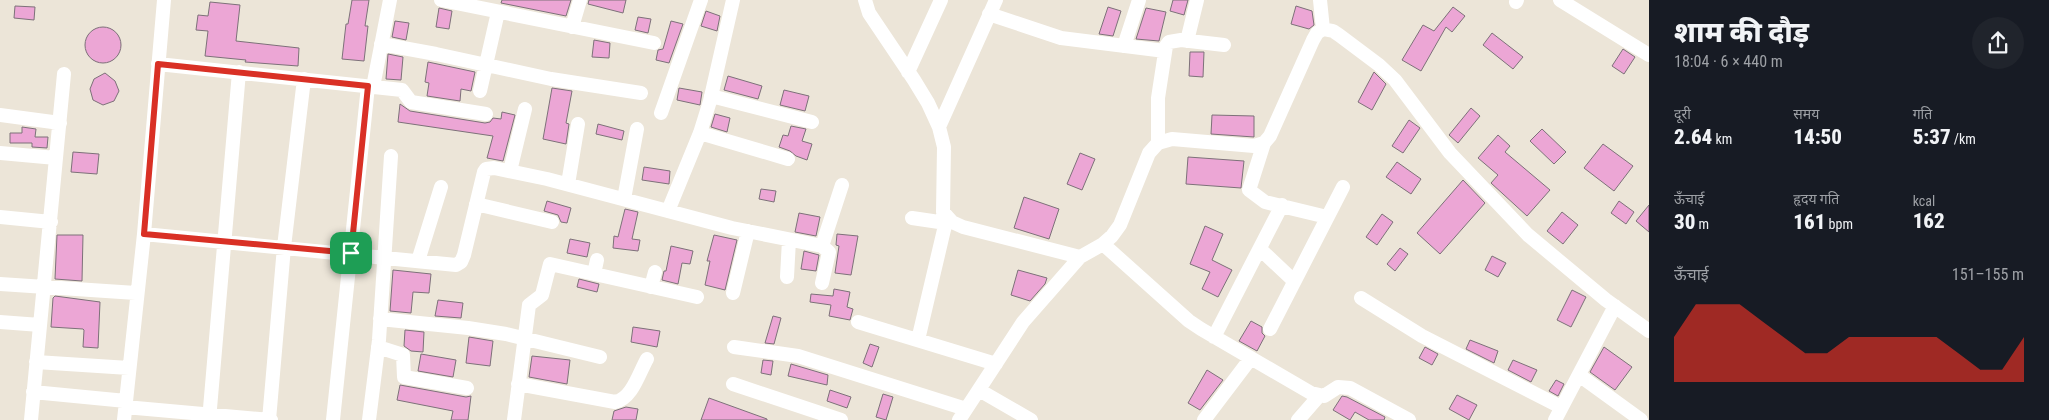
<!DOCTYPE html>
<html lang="hi">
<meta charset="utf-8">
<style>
:root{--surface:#171b24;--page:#20242c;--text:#f1f3f6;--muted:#9ea1a6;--accent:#d93025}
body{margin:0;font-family:"Roboto Condensed","Noto Sans Devanagari",sans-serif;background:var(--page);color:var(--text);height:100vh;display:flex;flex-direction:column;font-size:19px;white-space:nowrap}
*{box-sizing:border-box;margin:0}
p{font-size:16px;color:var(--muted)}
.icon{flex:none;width:28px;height:28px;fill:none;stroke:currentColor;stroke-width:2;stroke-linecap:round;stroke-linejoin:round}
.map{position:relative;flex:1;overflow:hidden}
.sheet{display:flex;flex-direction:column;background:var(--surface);width:400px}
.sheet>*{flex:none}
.pin{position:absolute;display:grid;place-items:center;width:42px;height:42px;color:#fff;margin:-21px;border-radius:10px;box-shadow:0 2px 8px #0006}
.round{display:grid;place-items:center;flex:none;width:52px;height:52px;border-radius:26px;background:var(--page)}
.headline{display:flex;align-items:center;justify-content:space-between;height:85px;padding:0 25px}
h1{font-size:28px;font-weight:800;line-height:38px}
.figures{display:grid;grid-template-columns:repeat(3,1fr);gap:8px;height:85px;padding:5px 25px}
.figures div{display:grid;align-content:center}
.figures b{font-size:21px;font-weight:800}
.figures small{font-size:14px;font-weight:400}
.figures p{font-size:14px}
.chart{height:140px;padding:10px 25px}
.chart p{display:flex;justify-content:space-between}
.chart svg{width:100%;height:90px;margin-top:5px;fill:var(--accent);opacity:.7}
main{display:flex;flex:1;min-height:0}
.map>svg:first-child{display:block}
</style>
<main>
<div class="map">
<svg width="1649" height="420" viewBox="0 0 1649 420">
<rect width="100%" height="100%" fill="#ece5d8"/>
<path fill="#eca6d5" stroke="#7d7179" d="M352 0H369L365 26H368L364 61 342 59 346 24H348Z
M502 0H571L566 16 501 3Z
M589 0H626L623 13 588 4Z
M1173 0H1188L1184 15 1170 11Z
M210 2 240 5 236 41 299 48 298 66 245 62 246 60 205 56 208 31 196 30 198 15 208 16Z
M15 6 35 7 34 20 14 18Z
M1296 6 1312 11 1314 25 1309 29 1291 24Z
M1108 7 1121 11 1113 36 1099 34Z
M1453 7 1465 16 1452 32 1446 27 1421 71 1402 60 1423 25 1434 31Z
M439 8 452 11 449 29 436 27Z
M1146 8 1166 12 1159 41 1136 39Z
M706 11 720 16 717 31 701 26Z
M638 17 651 19 648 33 635 30Z
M395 21 409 23 406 40 392 37Z
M671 21 683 24 669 63 656 60 658 50 663 49Z
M85 45a18 18 0 1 1 36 0a18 18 0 1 1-36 0Z
M1492 33 1523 57 1513 69 1483 45Z
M594 40 610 43 609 58 592 57Z
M1623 49 1635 57 1624 74 1612 66Z
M1190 52H1204L1203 77 1189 76Z
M388 54 403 57 401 80 386 79Z
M428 62 475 72 471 91 461 89 460 101 427 96 429 83 425 82Z
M1374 72 1386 84 1372 110 1358 102Z
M105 73 115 81 119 91 114 101 103 105 93 100 90 89 94 79Z
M728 76 762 86 758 99 724 90Z
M552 88 572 91 566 123 569 124 566 144 543 139Z
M679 88 702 92 700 105 677 100Z
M784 90 809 96 805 111 780 105Z
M400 104 410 111 485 123 490 122 493 118 501 119 502 112 515 115 503 161 487 158 493 136 398 122Z
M1471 108 1480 116 1458 143 1449 135Z
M715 114 730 118 727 132 711 127Z
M1212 115 1254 116V137L1211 134Z
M1409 120 1420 128 1403 153 1392 146Z
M598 124 624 131 622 140 596 134Z
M791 126 806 129 802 141 812 144 807 160 796 156 790 151 779 147 783 135 788 136Z
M22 127 36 129 35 137H48L47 148 32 147V143H10V133H22Z
M1542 129 1566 152 1554 164 1530 141Z
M1498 135 1510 146 1505 152 1550 190 1527 216 1491 183 1498 175 1478 158Z
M1603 144 1633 166 1614 191 1584 168Z
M73 152 99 154 97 174 71 172Z
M1080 153 1095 159 1082 190 1067 184Z
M1188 157 1244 161 1241 188 1186 184Z
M1397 162 1421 179 1411 194 1386 177Z
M644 167 670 171 669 184 642 180Z
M1463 180 1485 203 1440 254 1417 233Z
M761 189 776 191 774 202 759 199Z
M1024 197 1059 209 1049 239 1014 228Z
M547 201 571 208 567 223 561 222 558 215 544 211Z
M1619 201 1634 212 1626 224 1611 213Z
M1649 205V232L1636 221Z
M625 209 638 212 632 239 640 240 638 251 613 248 614 236 618 237Z
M1562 212 1578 225 1563 244 1547 231Z
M799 213 820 217 816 236 795 232Z
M1382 214 1393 222 1377 245 1366 237Z
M1205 226 1223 234 1212 260 1232 270 1218 297 1202 289 1210 272 1190 264Z
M837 234 858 236 851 275 835 273 839 246 836 245Z
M57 235H83L82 281 55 279Z
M714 235 737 240 725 290 705 285 710 261H707Z
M570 239 590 243 587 257 567 253Z
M671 246 693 251 690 264 682 263 678 284 662 280 664 271H666Z
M1400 248 1408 254 1395 271 1387 264Z
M804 251 819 255 816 271 801 269Z
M1492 256 1506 263 1498 277 1485 270Z
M393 270 431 274 429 293 413 292 411 313 390 311Z
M1018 270 1047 278 1045 284 1030 301 1011 295Z
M579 279 599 284 597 292 577 287Z
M834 289 850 292 847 307 853 309 850 320 829 316 831 305 810 302 811 294 833 296Z
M1572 290 1586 297 1571 327 1557 320Z
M55 296 100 302 98 348 83 347 84 330 83 329 51 327 53 298Z
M438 300 463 303 461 318 435 316Z
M773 316 781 318 774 344 765 343Z
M1251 321 1262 327V333L1265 336 1257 351 1239 341Z
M633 327 660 331 657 347 631 342Z
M405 330 424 332 423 352 411 351 404 346Z
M469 337 493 341 490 366 466 363Z
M1470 340 1498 351 1494 363 1466 349Z
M870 344 879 347 872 367 863 363Z
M1425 347 1438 354 1432 365 1419 358Z
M1604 347 1632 367 1615 390 1590 372Z
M421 354 456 360 453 377 418 371Z
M532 356 570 360 567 384 529 377Z
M763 360 773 361 771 375 761 373Z
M1513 360 1537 370 1531 382 1508 370Z
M791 364 828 375 827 385 788 376Z
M1207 370 1223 380 1200 410 1188 403Z
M1556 380 1564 384 1558 396 1549 391Z
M400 385 466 397 471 396 468 420H451L453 411 397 400Z
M830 390 851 397 847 408 827 401Z
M883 394 893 397 886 420 876 417Z
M1457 395 1477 405 1469 420 1449 409Z
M1342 396 1347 397 1385 417 1384 420H1369L1355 412 1350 420 1333 410Z
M709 398 767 419V420H701Z
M626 407 638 409 636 420H612L614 411Z"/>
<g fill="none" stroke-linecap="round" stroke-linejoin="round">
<path stroke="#fff" stroke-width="14" d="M441 0 654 43
M865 0 869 13 914 80 928 103 939 127 944 147 943 212 952 222 963 227 1080 257
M1320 0 1323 29
M1560 0 1649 55
M1516 2 1517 0
M989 14 1061 38 1165 51
M572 27 580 0
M1187 41 1197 0
M381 44 436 54 551 79 641 93
M1124 46 1139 0
M158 64 402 90 411 102 486 114
M908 72 941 0
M373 87 390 0
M480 91 498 12
M711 96 812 122
M661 113 701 0
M0 115 60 123
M939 127 996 0
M700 133 788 159
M1158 143V98L1166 46 1169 42 1181 40 1224 45
M1264 143 1249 190 1265 202 1327 217
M0 153 56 158
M510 171 525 109
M568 184 578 124
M624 199 637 129
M476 204 552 222
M668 211 700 133 710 101 733 0
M0 217 51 222
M912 218 946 223
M144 234 456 265 461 262 464 255 484 172 486 169 494 168 547 179 732 228 822 246 829 252 822 283
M1103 244 1189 321 1201 329 1311 393 1324 396 1338 387 1350 388 1409 420
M822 246 842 185
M1260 249 1294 281
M418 261 441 187
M594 274 597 260
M787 277 789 240
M0 284 136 293
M651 287 655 272
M733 293 748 231
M1361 298 1422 336 1561 407
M380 319 468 328 506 334 600 357
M0 322 40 325
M858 322 996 364
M1270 329 1343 187
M1214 337 1282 205
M918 340 947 217
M378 347 403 355 404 377 467 388
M734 347 798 356 966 409
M36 362 129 368
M1579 375 1641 420
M518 384 615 402C632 399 639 373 647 359
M733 384 841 420
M979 390 1031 420
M33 392 126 401
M125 407 271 420
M31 420 64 74
M124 420 144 234 164 0
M209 420 239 72
M269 420 284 247 304 79
M333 420 368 86
M369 420 379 340 391 156
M514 420 529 305 542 295 550 264 697 297
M959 420 1023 322 1080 257 1103 244 1112 236 1120 225 1149 153 1158 143 1172 139 1254 146 1264 143 1270 136 1313 40 1317 33 1323 29 1333 31 1339 35 1379 65 1395 80 1450 153 1528 235 1606 300 1649 331
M1204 420 1251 358
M1298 420 1319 396
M1555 420 1615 306"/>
</g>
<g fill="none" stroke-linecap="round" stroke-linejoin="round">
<g stroke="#fff" stroke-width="10">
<path id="route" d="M158 64 368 86 351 253 144 234Z"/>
</g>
<use href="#route" stroke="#d93025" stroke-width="6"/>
</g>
</svg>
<div class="pin" style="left:351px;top:253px;background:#1e9e55"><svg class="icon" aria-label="arrive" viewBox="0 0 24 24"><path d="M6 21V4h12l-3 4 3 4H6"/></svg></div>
</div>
<section class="sheet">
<div class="headline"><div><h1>शाम की दौड़</h1><p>18:04 · 6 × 440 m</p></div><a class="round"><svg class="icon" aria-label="share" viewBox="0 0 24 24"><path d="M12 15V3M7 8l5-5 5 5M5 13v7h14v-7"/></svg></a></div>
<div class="figures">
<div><p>दूरी</p><b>2.64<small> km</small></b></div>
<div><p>समय</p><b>14:50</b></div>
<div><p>गति</p><b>5:37<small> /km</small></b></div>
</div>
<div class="figures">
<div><p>ऊँचाई</p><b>30<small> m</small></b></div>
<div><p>हृदय गति</p><b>161<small> bpm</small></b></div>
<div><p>kcal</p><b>162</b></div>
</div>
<div class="chart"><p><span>ऊँचाई</span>151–155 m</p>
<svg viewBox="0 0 160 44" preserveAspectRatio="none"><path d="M0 44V22L10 6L20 6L30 6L40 14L50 22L60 30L70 30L80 22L90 22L100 22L110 22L120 22L130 30L140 38L150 38L160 22V44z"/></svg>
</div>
</section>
</main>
